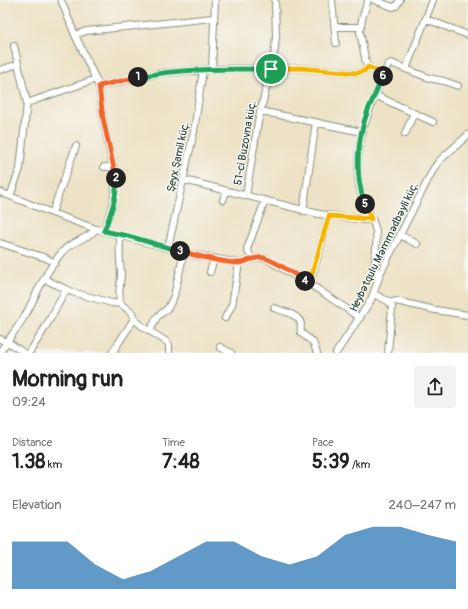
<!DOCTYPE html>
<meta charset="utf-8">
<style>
:root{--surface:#fff;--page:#f2f2f2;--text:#222;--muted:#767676;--accent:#1f6fb2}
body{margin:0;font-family:Pangolin,sans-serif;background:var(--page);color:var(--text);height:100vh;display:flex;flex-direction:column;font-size:15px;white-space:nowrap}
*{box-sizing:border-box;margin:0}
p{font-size:13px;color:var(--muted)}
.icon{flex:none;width:22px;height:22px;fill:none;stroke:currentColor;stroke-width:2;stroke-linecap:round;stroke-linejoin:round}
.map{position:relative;height:353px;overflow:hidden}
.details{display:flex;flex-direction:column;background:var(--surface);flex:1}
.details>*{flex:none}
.pin{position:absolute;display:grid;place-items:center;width:34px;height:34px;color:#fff;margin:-17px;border:2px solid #fff;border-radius:50%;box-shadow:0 1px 4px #0007}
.km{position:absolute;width:20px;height:20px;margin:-10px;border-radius:50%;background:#222;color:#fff;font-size:11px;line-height:20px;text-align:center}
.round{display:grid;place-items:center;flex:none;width:42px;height:42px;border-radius:4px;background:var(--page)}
.summary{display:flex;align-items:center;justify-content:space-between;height:68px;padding:0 12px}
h1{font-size:22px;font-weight:800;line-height:30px}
.metrics{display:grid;grid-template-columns:repeat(3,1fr);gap:6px;height:68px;padding:4px 12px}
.metrics div{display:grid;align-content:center}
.metrics b{font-size:20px;font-weight:800}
.metrics small{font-size:11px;font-weight:400}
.metrics p{font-size:11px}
.chart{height:112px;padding:8px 12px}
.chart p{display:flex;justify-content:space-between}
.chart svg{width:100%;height:72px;margin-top:4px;fill:var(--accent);opacity:.7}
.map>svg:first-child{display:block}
</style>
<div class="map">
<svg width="468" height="353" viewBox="0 0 468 353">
<rect width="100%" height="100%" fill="#f6f6f2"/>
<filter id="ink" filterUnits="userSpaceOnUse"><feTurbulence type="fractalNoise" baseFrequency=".025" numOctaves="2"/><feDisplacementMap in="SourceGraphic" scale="8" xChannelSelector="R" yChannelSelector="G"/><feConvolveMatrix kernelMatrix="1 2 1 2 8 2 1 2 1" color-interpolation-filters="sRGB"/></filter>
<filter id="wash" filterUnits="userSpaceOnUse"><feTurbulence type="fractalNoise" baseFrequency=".012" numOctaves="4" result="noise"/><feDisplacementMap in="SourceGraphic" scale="16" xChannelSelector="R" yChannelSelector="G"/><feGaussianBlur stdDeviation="0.9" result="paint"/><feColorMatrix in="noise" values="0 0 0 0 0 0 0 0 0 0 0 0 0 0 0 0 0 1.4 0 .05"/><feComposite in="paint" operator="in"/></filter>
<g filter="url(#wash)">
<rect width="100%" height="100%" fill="#ede2c5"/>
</g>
<g filter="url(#ink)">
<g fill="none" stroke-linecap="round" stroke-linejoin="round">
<g stroke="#86907c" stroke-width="8">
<path id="minor" d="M61 0 75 35 99 86 103 119 116 181 113 204 104 231
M332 0 336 43
M368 0 362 19 360 32 366 63 368 67 384 75
M374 0 393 7 396 6 400 0
M426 19 468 35
M335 27H361
M75 35 86 31 213 18
M212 69 215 0
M406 69 429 78 444 81 458 86
M0 70 18 64
M99 86 160 73 212 69 300 68 357 73 364 71 368 67
M375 95 433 122
M27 103 96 79
M260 111 362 132
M405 134 414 113
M104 167H114
M184 180 319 214 365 220 371 219
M0 192 52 213 96 229 194 255 239 263 257 258H265L319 290 360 318
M10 196 20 169 27 103 14 46
M246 196 258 122 274 55 276 37 275 0
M223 200 226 192
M303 211 316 122
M52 213 76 146
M121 235C118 248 120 260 121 273 121 283 117 295 121 304
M400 235 417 244
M0 243 46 258 55 263
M168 248 194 131 203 70
M252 259 247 249 265 201
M210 272 214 259
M378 278C372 260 378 249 376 232 374 218 363 204 360 189 351 146 371 104 388 65L391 63 406 69 433 0
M44 279 72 292 112 303 121 304 132 313 134 319 142 326 167 342 169 345V353
M308 283 313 273 329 216
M374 294 388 301 392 307 388 353
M390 303 396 301 435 310 468 315
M274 308C282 311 299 314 301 324 301 327 300 330 301 333L313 342 317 353
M225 318 232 305 239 263
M150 331 157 317 168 308 174 296 184 252
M0 339 11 344 24 353
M220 347 231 353
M0 352C9 339 18 327 26 314 37 293 47 269 63 251 72 241 87 240 96 229
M29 353 45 328 66 290
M112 353 134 319
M336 353 371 300 381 272 434 168 440 160 468 135"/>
</g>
<use href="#minor" stroke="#fff" stroke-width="6"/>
</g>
</g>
<g fill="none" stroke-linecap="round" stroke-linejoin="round" filter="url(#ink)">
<g stroke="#fff" stroke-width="8">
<path id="split-1" d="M138 77C182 68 227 69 271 69"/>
</g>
<g stroke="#fff" stroke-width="8">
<path id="split-2" d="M116 178 103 118 99 86 138 77"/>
</g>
<g stroke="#fff" stroke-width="8">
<path id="split-3" d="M116 178C118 196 110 215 104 231L128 236 180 251"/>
</g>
<g stroke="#fff" stroke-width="8">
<path id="split-4" d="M180 251C198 256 218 262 238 263 247 263 255 255 265 258 279 263 292 273 305 281"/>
</g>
<g stroke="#fff" stroke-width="8">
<path id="split-5" d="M305 281 308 283 311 277 329 216 371 219 365 204"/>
</g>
<g stroke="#fff" stroke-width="8">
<path id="split-6" d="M365 204C354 175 357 139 368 110 373 99 378 87 383 76"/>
</g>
<g stroke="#fff" stroke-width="8">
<path id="split-7" d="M271 69 300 68 357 73 364 71 368 67 384 74 383 76"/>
</g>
<use href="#split-1" stroke="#22a559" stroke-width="5"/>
<use href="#split-2" stroke="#f0652b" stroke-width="5"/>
<use href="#split-3" stroke="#22a559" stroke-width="5"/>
<use href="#split-4" stroke="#f0652b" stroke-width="5"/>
<use href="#split-5" stroke="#f5b400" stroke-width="5"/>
<use href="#split-6" stroke="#22a559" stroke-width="5"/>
<use href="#split-7" stroke="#f5b400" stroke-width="5"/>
</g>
<g text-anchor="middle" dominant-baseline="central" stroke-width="3" stroke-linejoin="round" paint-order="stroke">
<g font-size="11" fill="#1f3d34" stroke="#f6f6f2">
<text transform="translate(245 143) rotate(-80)">51-ci Buzovna küç.</text>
<text transform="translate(178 157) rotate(-78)">Şeyx Şamil küç.</text>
<text transform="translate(384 247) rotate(-64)">Heybətqulu Məmmədbəyli küç.</text>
</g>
</g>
</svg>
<div class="pin" style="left:271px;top:69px;background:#1e9e55"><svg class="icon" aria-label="arrive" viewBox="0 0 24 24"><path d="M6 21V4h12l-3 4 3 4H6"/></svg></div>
<b class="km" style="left:138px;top:77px">1</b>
<b class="km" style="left:116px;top:178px">2</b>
<b class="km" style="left:180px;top:251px">3</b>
<b class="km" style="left:305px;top:281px">4</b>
<b class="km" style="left:365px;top:204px">5</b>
<b class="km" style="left:383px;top:76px">6</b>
</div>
<section class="details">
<div class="summary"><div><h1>Morning run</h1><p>09:24</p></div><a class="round"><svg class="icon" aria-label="share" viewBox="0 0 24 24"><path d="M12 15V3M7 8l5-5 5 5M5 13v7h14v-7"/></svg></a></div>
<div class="metrics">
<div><p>Distance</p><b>1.38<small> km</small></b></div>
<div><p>Time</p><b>7:48</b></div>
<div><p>Pace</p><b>5:39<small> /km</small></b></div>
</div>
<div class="chart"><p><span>Elevation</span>240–247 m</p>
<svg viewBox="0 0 160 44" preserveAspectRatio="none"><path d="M0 44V15L10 15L20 15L30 29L40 38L50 33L60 24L70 15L80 15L90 24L100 29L110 24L120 11L130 6L140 6L150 11L160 15V44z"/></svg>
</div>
</section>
